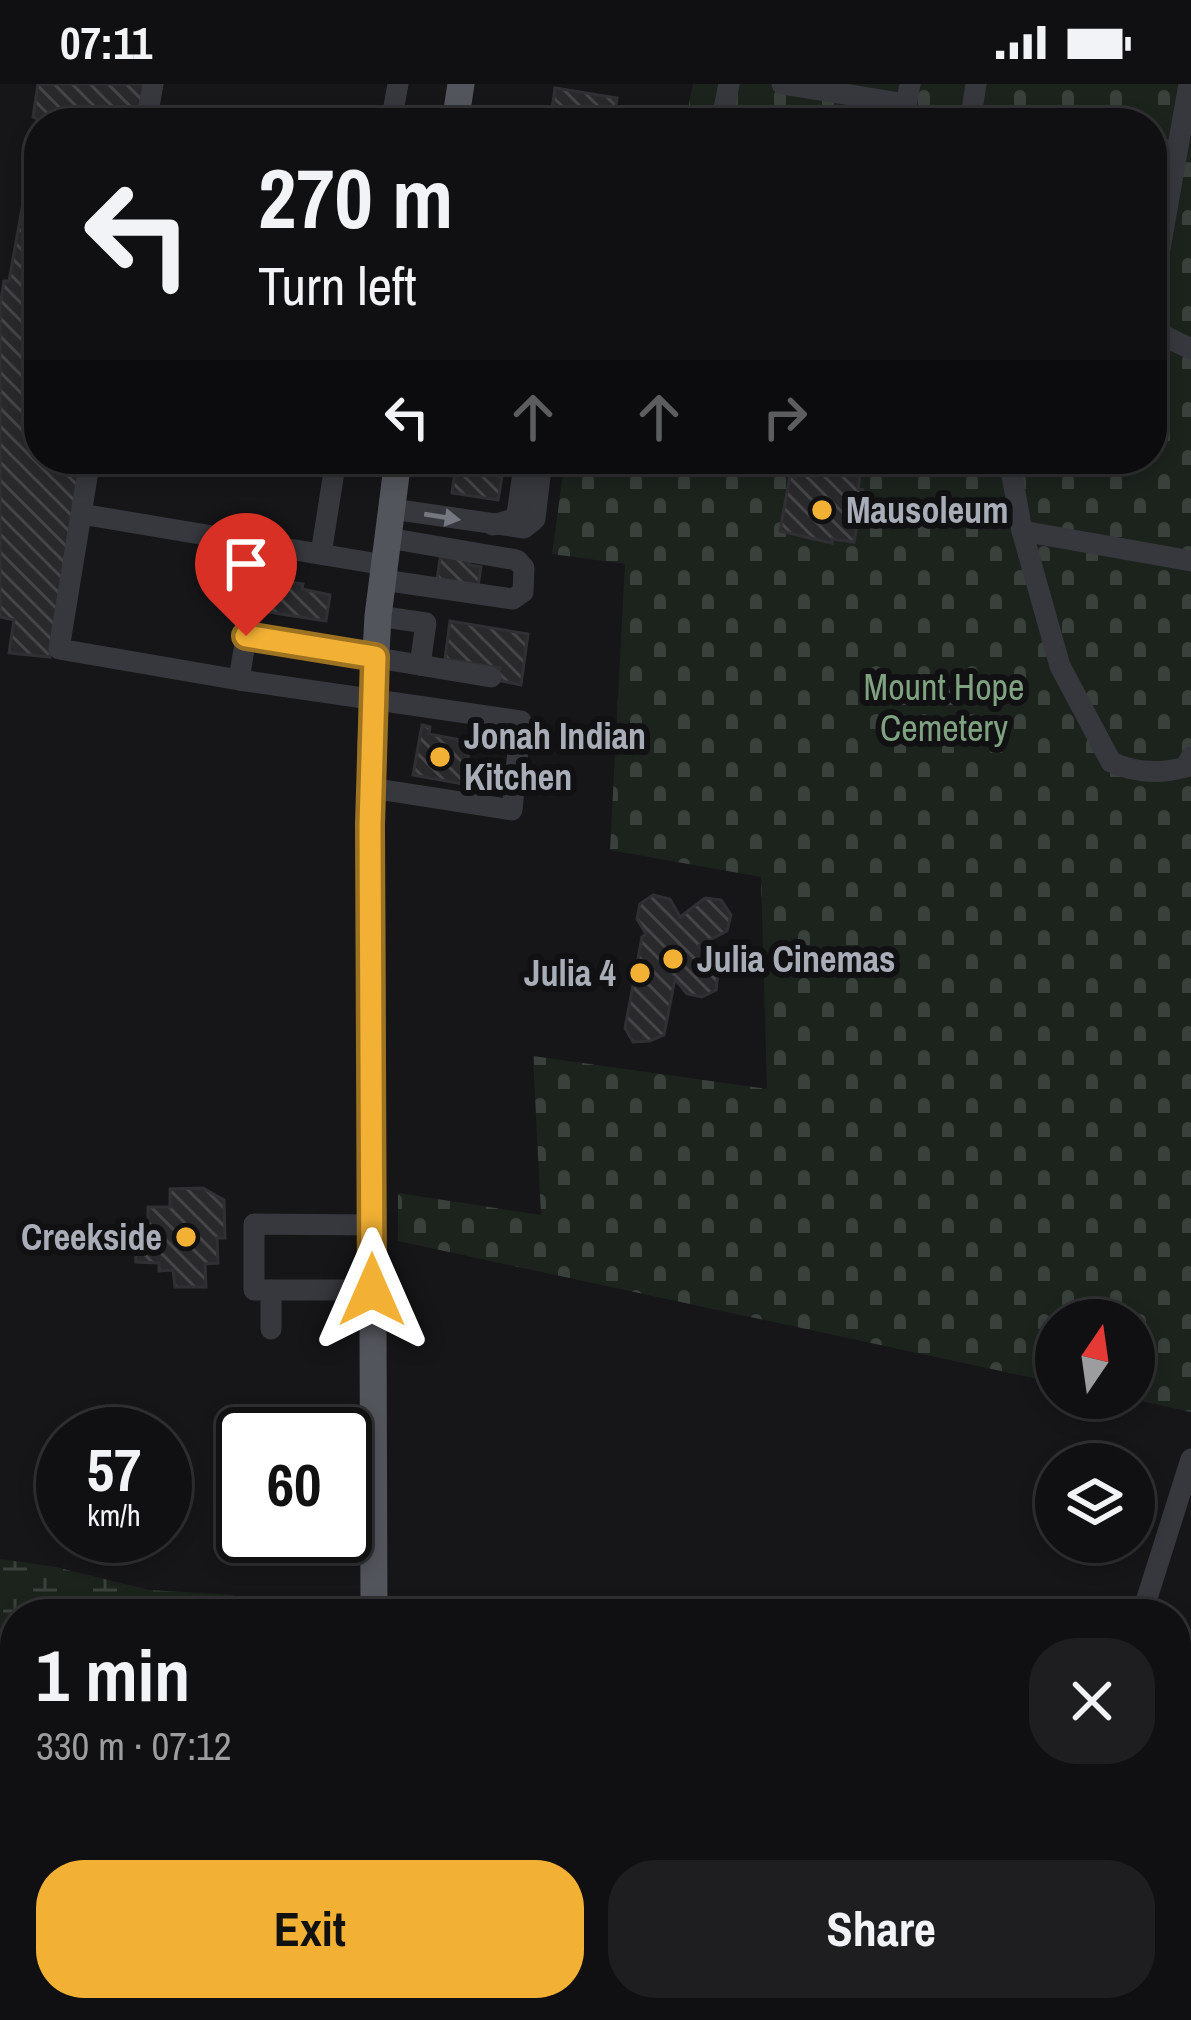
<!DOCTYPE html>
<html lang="en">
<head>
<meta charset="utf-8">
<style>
	body { margin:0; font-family:"Archivo Narrow",sans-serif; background:#1e1e20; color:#f1f3f6; height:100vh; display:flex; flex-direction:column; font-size:45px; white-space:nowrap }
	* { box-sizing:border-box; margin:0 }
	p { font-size:39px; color:#9c9d9f }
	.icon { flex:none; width:66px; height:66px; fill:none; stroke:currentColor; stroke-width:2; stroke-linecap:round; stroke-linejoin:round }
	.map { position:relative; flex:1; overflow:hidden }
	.sheet { position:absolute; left:0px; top:1515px; width:1191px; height:423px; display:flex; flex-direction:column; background:#101012; border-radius:48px 48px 0 0; box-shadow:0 6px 18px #0003,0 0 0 3px #303032 }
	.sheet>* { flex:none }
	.guide { position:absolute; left:24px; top:24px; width:1143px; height:366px; border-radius:48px; box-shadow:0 6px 18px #0003,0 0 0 3px #303032; background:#101012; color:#f1f3f6; overflow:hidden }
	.needle { width:78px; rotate:13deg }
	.buttons { position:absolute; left:1035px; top:1215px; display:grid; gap:24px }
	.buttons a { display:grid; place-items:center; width:120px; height:120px; border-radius:50%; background:#101012; box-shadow:0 6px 18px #0003,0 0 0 3px #303032; font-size:60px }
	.speed { position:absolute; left:36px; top:1323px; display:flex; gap:24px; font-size:60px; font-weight:700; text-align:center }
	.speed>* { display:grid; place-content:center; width:156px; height:156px; border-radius:50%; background:#101012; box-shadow:0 6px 18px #0003,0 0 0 3px #303032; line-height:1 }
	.speed small { font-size:30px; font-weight:400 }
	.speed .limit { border:6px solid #111; border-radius:18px; background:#fff; color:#111 }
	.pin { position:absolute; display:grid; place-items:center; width:102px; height:102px; color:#fff; margin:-123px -51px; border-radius:50% 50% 50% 0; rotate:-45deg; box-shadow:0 0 12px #0007 }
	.pin .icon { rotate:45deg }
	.me { position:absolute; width:132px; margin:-66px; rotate:0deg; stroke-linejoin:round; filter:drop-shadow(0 0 9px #0008) }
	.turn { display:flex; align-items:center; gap:42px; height:252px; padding:0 36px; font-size:54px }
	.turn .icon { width:156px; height:156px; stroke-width:2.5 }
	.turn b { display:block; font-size:84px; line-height:102px }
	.lanes { display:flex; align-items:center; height:114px; padding:0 36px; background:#0003; justify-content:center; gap:60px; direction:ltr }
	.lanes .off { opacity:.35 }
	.round { display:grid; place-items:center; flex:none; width:126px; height:126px; border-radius:48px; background:#1e1e20 }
	.head { display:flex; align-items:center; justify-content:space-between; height:204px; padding:0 36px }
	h1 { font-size:72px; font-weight:700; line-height:90px }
	.action { display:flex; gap:24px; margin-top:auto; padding:24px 36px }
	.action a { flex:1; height:138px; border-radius:48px; background:#f2b134; color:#111; font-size:48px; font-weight:700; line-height:138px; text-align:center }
	.action a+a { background:#1e1e20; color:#f1f3f6 }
	.status { display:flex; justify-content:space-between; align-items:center; height:84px; padding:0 60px; background:#101012; direction:ltr }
	.status svg { height:33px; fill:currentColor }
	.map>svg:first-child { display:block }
	.wetland { fill:url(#wetland-marsh) }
	.cemetery { fill:url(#cemetery-stones) }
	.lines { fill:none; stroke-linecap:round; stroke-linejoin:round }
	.stream { stroke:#2c353c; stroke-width:4.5 }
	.building { fill:url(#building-back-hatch); stroke:#303034; stroke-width:3 }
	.minor { stroke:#37383d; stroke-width:21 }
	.major { stroke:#53555c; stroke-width:27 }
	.rail { stroke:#4a4c52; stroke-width:4.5; stroke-dasharray:15 12; stroke-linecap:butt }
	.oneway { fill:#757881 }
	.route-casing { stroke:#9d7322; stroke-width:30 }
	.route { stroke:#f2b134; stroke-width:21 }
	.poi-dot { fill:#f2b134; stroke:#111113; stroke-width:4.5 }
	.labels { text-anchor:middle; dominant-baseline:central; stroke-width:12; stroke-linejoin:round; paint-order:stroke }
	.poi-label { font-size:36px; font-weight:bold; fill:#a8adb8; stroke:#111113; text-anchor:start }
	.park-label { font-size:36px; fill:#7fa381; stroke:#111113 }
</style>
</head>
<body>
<div class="status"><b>07:11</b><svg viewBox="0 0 49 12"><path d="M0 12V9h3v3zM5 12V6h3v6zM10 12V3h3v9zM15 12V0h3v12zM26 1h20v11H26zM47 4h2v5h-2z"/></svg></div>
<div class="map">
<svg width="1191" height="1936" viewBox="0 0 1191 1936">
	<defs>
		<pattern id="wetland-marsh" width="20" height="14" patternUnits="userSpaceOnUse" patternTransform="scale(3)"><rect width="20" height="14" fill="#1c231d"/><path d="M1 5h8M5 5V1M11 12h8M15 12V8" fill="none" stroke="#3a403c"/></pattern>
		<pattern id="cemetery-stones" width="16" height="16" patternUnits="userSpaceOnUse" patternTransform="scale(3)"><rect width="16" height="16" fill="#1c231d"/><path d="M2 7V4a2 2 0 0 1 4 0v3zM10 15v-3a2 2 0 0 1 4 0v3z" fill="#3a403c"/></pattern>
		<pattern id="building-back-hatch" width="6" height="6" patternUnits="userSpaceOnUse" patternTransform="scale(3)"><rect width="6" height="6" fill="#29292c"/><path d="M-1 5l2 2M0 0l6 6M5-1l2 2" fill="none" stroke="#454548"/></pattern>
	</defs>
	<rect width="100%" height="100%" fill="#161618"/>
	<path class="wetland" d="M0,1475L56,1483L149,1506L233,1511L274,1530H15V1672L0,1674Z"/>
	<path class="cemetery" d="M693,0H1191V1328L1127,1314H1134V1236H1056V1299L398,1157V1109L541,1131L533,972L767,1005L761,793L610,766L625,480L552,470L565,375H1152V39H701L702,28L688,25Z"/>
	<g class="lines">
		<g class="stream">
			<path d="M0,1623H15"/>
			<path d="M1135,1923L1153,1927"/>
			<path d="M1184,1934L1191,1935"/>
		</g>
	</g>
	<g class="building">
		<path d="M38,0H146L139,39H39V375H83L50,573L9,569L14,536L0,533V222L4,197H9L38,35L33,33Z"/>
		<path d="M555,4L617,14L613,39H550Z"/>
		<path d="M799,375L862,377L858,405L863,406L854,458L832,455V459L780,447L790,392L795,393Z"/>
		<path d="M456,379L503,387L498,416L452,409Z"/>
		<path d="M441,469L470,474L469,481L481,483L478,502L437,495Z"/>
		<path d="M283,497L303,500L302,505L330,511L326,537L268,528L273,502L282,504Z"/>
		<path d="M450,537L528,550L521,601L497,596L500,584L445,575Z"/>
		<path d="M422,641L430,643L429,650L471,658L463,700L413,691Z"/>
		<path d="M653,811L670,815L680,833L705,814L721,816L731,831L727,847L698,862L718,889L716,906L702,913L687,910L675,895L664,951L650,957L633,958L625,944L642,853L646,850L637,835L640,820Z"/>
		<path d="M203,1104L224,1116L225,1154H217L218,1179L205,1180L206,1203H175L173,1186L159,1187V1179L136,1178L135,1158H148V1152L144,1151V1146L148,1145V1123H170V1105Z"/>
		<rect x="129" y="1923" width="22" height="13"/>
		<path d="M264,1929V1936H216V1930Z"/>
	</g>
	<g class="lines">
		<g class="minor">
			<path d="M782,0L906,20"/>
			<path d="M146,39L153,0"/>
			<path d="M391,39L398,0"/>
			<path d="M721,39L729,0"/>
			<path d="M903,39L910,0"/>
			<path d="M970,39L976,0"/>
			<path d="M1152,210L1189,0"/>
			<path d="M1152,246L1191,265"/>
			<path d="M90,375L59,565L239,596L521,637L512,726L371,704"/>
			<path d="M1009,375L1022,447L1191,477"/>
			<path d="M392,425L524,444L535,435L542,375"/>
			<path d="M81,430L385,481"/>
			<path d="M493,441L513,435L517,430L523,389L518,380L502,375"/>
			<path d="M1022,447L1060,582L1111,678C1135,689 1161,690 1186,683L1191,673"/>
			<path d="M321,470L336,375"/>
			<path d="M383,496L513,515L523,508L524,484L517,476L388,454"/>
			<path d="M378,532L426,539L420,581"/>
			<path d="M246,552L491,593"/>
			<path d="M239,596L261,460"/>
			<path d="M372,1141L254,1140V1206H372"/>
			<path d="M271,1206V1245"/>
			<path d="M1142,1530L1191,1375"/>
			<path d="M0,1902L2,1936"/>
			<path d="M170,1923V1936"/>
			<path d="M200,1923V1936"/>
			<path d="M280,1923V1936"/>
			<path d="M442,1923L443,1936"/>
			<path d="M328,1925L377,1926"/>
			<path d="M1007,1936L1011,1923"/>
		</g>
		<g class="major">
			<path d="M455,39L461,0"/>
			<path d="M374,1530L371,660L378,532L398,375"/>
			<path d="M377,1923V1936"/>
		</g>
		<g class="rail">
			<path d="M1178,1846L1191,1769"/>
			<path d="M1176,1916L1191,1827"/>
		</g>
	</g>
	<defs><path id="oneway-solid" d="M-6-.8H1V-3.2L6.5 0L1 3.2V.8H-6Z" transform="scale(3)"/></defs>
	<use class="oneway" href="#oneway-solid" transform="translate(442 433) rotate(9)"/>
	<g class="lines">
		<defs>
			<path id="route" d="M246,552L375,573L370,741L372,1206"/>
		</defs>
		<use href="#route" class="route-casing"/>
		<use href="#route" class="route"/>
	</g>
	<g class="poi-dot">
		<circle cx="822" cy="426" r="12"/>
		<circle cx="440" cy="673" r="12"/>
		<circle cx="673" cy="875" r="12"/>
		<circle cx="640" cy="889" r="12"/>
		<circle cx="186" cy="1153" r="12"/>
	</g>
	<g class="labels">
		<g class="poi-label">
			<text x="846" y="426">Mausoleum</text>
			<text x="464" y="652">Jonah Indian<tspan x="464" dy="41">Kitchen</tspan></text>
			<text x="697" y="875">Julia Cinemas</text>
			<text x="616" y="889" text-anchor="end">Julia 4</text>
			<text x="162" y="1153" text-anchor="end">Creekside</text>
		</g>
		<g class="park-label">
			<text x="944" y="603">Mount Hope<tspan x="944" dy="41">Cemetery</tspan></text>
		</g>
	</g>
</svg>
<div class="buttons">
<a><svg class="needle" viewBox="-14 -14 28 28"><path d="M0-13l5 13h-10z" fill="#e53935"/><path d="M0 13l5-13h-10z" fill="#9c9d9f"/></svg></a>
<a><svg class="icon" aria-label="layers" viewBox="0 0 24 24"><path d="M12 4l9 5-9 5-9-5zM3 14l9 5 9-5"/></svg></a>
</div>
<div class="speed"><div>57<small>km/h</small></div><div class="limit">60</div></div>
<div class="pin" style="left:246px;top:552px;background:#d93025"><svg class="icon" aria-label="arrive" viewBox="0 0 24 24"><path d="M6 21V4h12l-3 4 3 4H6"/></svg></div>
<svg class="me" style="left:372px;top:1206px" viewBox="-20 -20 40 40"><path d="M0-17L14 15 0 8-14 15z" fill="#f2b134" stroke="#fff" stroke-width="4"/></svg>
<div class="guide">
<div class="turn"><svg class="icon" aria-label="left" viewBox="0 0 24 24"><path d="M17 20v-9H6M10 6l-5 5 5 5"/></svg><div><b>270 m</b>Turn left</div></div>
<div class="lanes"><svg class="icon" aria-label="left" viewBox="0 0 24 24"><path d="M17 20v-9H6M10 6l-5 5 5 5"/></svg><svg class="icon off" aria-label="ahead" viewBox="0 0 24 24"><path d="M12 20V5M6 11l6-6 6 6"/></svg><svg class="icon off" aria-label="ahead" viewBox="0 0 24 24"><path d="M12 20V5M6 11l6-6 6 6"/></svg><svg class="icon off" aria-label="right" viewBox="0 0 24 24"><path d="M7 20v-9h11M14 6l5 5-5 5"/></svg></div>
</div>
<section class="sheet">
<div class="head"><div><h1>1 min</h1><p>330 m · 07:12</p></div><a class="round"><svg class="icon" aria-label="close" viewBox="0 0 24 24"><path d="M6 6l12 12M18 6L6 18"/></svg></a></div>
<div class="action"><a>Exit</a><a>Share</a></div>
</section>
</div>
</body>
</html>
